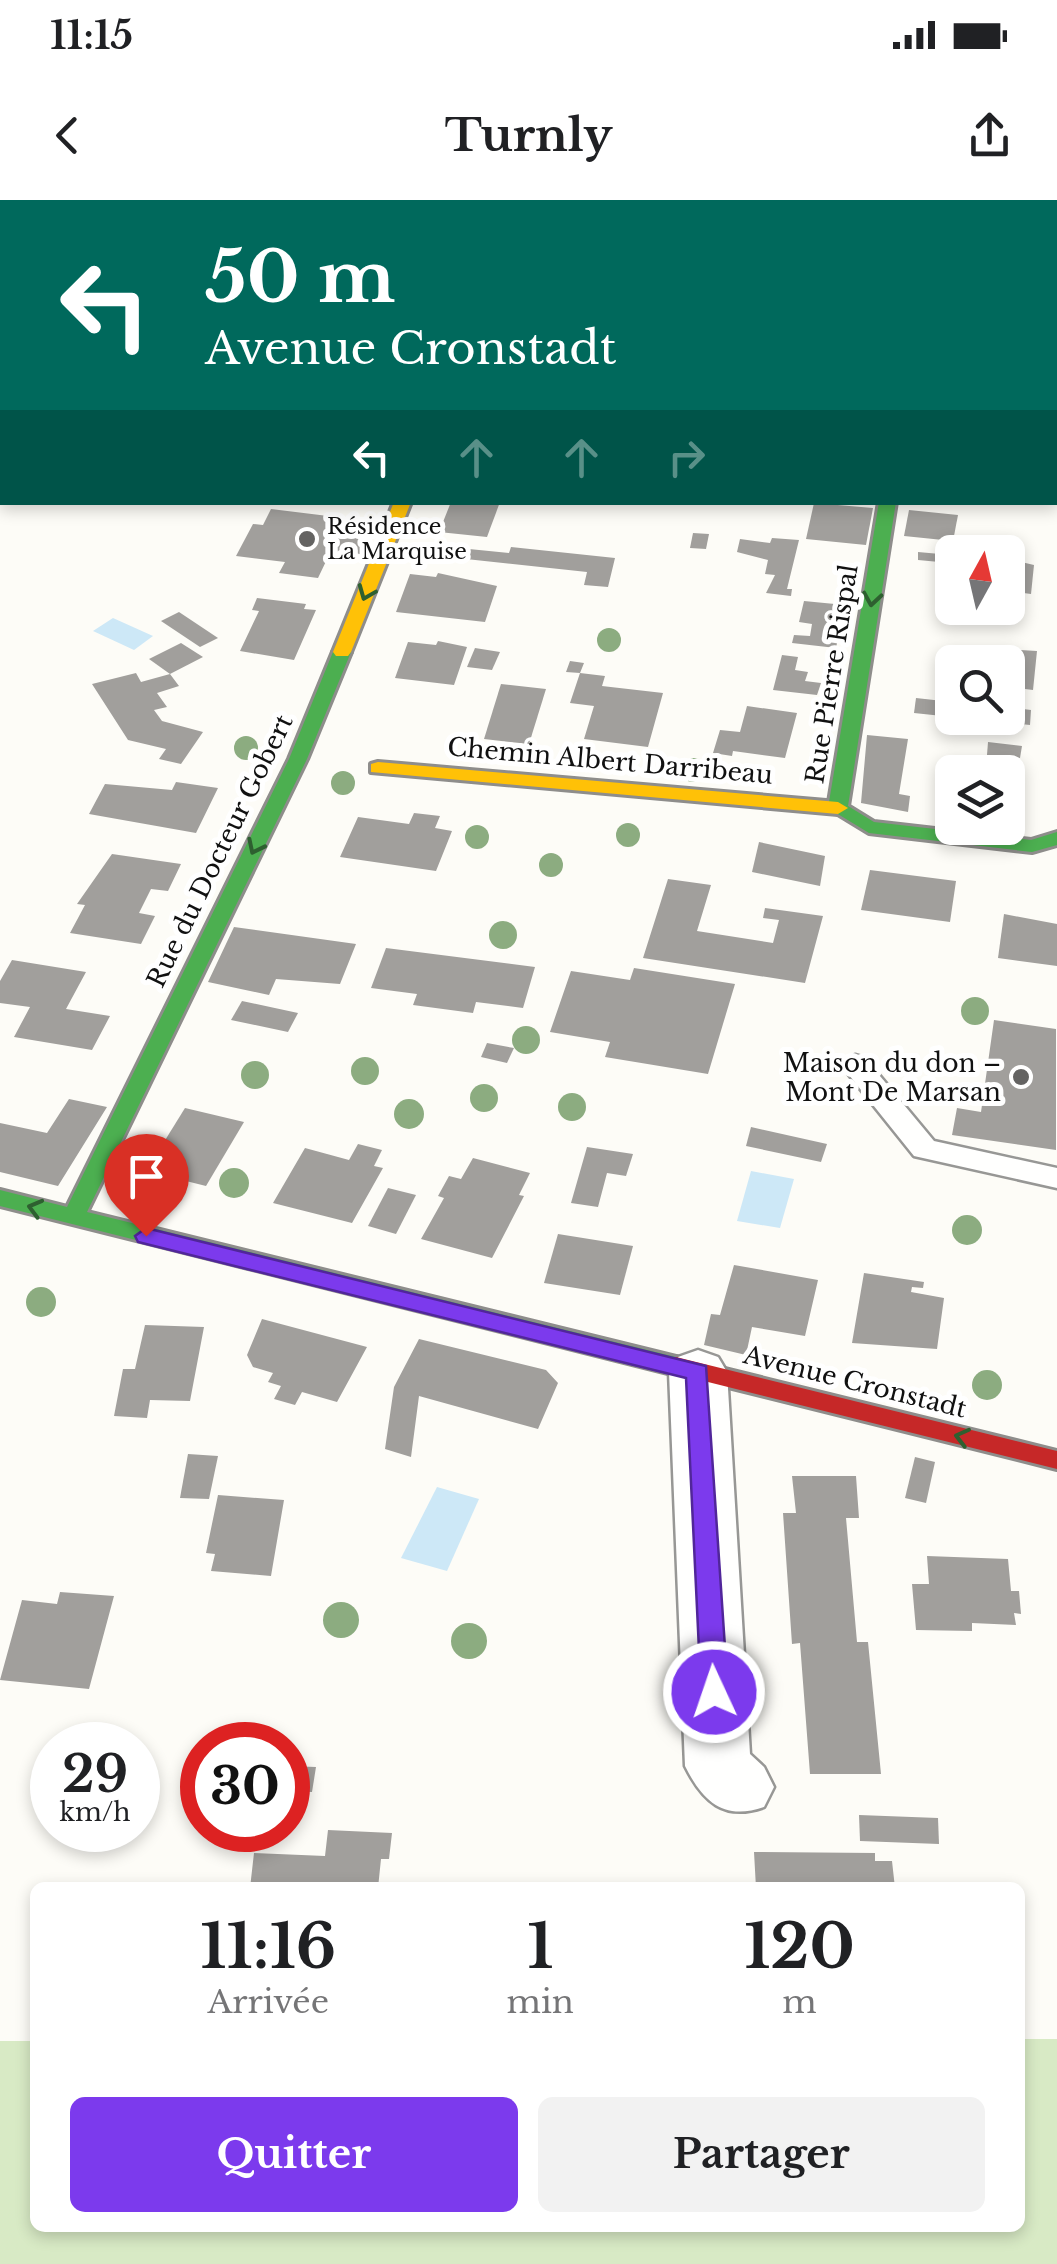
<!DOCTYPE html>
<html lang="fr">
<head>
<meta charset="utf-8">
<style>
	body { margin:0; font-family:"Libre Baskerville",serif; background:#f2f2f2; color:#202124; height:100vh; display:flex; flex-direction:column; font-size:38px; white-space:nowrap }
	* { box-sizing:border-box; margin:0 }
	p { font-size:32px; color:#757577 }
	.icon { flex:none; width:55px; height:55px; fill:none; stroke:currentColor; stroke-width:2; stroke-linecap:round; stroke-linejoin:round }
	.map { position:relative; flex:1; overflow:hidden }
	.side { position:absolute; left:30px; top:1682px; width:995px; height:350px; display:flex; flex-direction:column; background:#fff; border-radius:15px; box-shadow:0 5px 15px #0003 }
	.side>* { flex:none }
	.top-card { position:absolute; left:0px; top:0px; width:1058px; height:305px; box-shadow:0 5px 15px #0003; background:#00695c; color:#fff; overflow:hidden }
	.needle { width:65px; rotate:8deg }
	.buttons { position:absolute; left:935px; top:335px; display:grid; gap:20px }
	.buttons a { display:grid; place-items:center; width:90px; height:90px; border-radius:15px; background:#fff; box-shadow:0 5px 15px #0003; font-size:50px }
	.speed { position:absolute; left:30px; top:1522px; display:flex; gap:20px; font-size:50px; font-weight:700; text-align:center }
	.speed>* { display:grid; place-content:center; width:130px; height:130px; border-radius:50%; background:#fff; box-shadow:0 5px 15px #0003; line-height:1 }
	.speed small { font-size:25px; font-weight:400 }
	.speed .limit { border:15px solid #d22; background:#fff; color:#111 }
	.pin { position:absolute; display:grid; place-items:center; width:85px; height:85px; color:#fff; margin:-102px -42px; border-radius:50% 50% 50% 0; rotate:-45deg; box-shadow:0 0 10px #0007 }
	.pin .icon { rotate:45deg }
	.me { position:absolute; width:110px; margin:-55px; rotate:357deg; stroke-linejoin:round; filter:drop-shadow(0 0 8px #0008) }
	.turn { display:flex; align-items:center; gap:35px; height:210px; padding:0 40px; font-size:45px }
	.turn .icon { width:130px; height:130px; stroke-width:2.5 }
	.turn b { display:block; font-size:70px; line-height:85px }
	.lanes { display:flex; align-items:center; height:95px; padding:0 40px; background:#0003; justify-content:center; gap:50px; direction:ltr }
	.lanes .off { opacity:.35 }
	.eta { display:flex; justify-content:space-evenly; align-items:center; height:170px; text-align:center }
	.eta b { font-size:60px; font-weight:700; line-height:70px }
	.cta { display:flex; gap:20px; margin-top:auto; padding:20px 40px }
	.cta a { flex:1; height:115px; border-radius:15px; background:#7c3aed; color:#fff; font-size:40px; font-weight:700; line-height:115px; text-align:center }
	.cta a+a { background:#f2f2f2; color:#202124 }
	.status { display:flex; justify-content:space-between; align-items:center; height:70px; padding:0 50px; background:#fff; direction:ltr }
	.status svg { height:28px; fill:currentColor }
	header { display:flex; justify-content:space-between; align-items:center; height:130px; padding:0 40px; background:#fff; font-size:45px; font-weight:700 }
	.map>svg:first-child { display:block }
	.forest { fill:#d8eac5 }
	.water { fill:#cde8f7 }
	.building { fill:#a19f9c }
	.lines { fill:none; stroke-linecap:round; stroke-linejoin:round }
	.lane-casing { stroke:#979795; stroke-width:5 }
	.street-casing { stroke:#979795; stroke-width:5 }
	.fast-casing { stroke:#8e8d8b; stroke-width:6 }
	.slow-casing { stroke:#8e8d8b; stroke-width:6 }
	.jam-casing { stroke:#8e8d8b; stroke-width:6 }
	.lane { fill:#fffffe; fill-rule:evenodd }
	.street { fill:#fffffe; fill-rule:evenodd }
	.fast { fill:#4caf50; fill-rule:evenodd }
	.slow { fill:#ffc107; fill-rule:evenodd }
	.jam { fill:#c62828; fill-rule:evenodd }
	.tree { fill:#8cac80 }
	.oneway { stroke:#2e6030 }
	.route { fill:#7c3aed; stroke:#51269a; stroke-width:2.5 }
	.poi-dot { fill:#646362; stroke:#fff; stroke-width:4 }
	.labels { text-anchor:middle; dominant-baseline:central; stroke-width:10; stroke-linejoin:round; paint-order:stroke }
	.far-poi-label { font-size:22px; fill:#111; stroke:#fff; text-anchor:start }
	.street-label { font-size:25px; fill:#111; stroke:#fff }
	.poi-label { font-size:25px; fill:#111; stroke:#fff; text-anchor:end }
</style>
</head>
<body>
<div class="status"><b>11:15</b><svg viewBox="0 0 49 12"><path d="M0 12V9h3v3zM5 12V6h3v6zM10 12V3h3v9zM15 12V0h3v12zM26 1h20v11H26zM47 4h2v5h-2z"/></svg></div>
<header><svg class="icon" aria-label="back" viewBox="0 0 24 24"><path d="M15 5l-7 7 7 7"/></svg>Turnly<svg class="icon" aria-label="share" viewBox="0 0 24 24"><path d="M12 15V3M7 8l5-5 5 5M5 13v7h14v-7"/></svg></header>
<div class="map">
<svg width="1057" height="2064" viewBox="0 0 1057 2064">
	<rect width="100%" height="100%" fill="#fdfcf7"/>
	<path class="forest" d="M1020,1839H1057V2064H0V1841H35V2028H1020Z"/>
	<g class="water">
		<path d="M113,418L153,436L134,450L93,431Z"/>
		<path d="M751,971L794,979L780,1028L737,1021Z"/>
		<path d="M437,1287L479,1299L447,1371L401,1358Z"/>
	</g>
	<g class="building">
		<path d="M451,302H500L487,337L439,332Z"/>
		<path d="M814,303L873,308L866,345L806,339Z"/>
		<path d="M271,309L377,322L360,357L330,353L318,378L279,373L285,362L236,356L253,324L263,325Z"/>
		<path d="M909,310L958,315L953,341L904,336Z"/>
		<path d="M693,333L709,334L706,349L690,348Z"/>
		<path d="M772,338L799,340L787,389H792L791,396L766,393L775,375L765,374L768,360L737,352L740,339L770,343Z"/>
		<path d="M511,347L615,358L608,387L584,385L587,372L466,359L469,349L509,353Z"/>
		<path d="M918,352L951,355L950,363L918,360Z"/>
		<path d="M1008,359L1034,365L1031,394L1008,391Z"/>
		<path d="M438,373L497,386L485,422L396,412L410,374L436,377Z"/>
		<path d="M257,398L306,404L304,409L316,410L294,460L240,451L259,411L252,410Z"/>
		<path d="M804,401L845,405L836,448L792,443L794,435L810,436L812,424L799,422Z"/>
		<path d="M179,412L218,438L200,447L161,421Z"/>
		<path d="M438,441L467,447L454,485L395,478L408,442L436,445Z"/>
		<path d="M181,443L203,457L170,474L149,459Z"/>
		<path d="M949,446L1037,451L1033,490L1025,489L1023,509L1031,510L1030,525L983,520L1008,518V462L947,460Z"/>
		<path d="M475,448L500,452L492,470L467,467Z"/>
		<path d="M782,455L798,457L795,470L808,472L805,481L821,483L817,495L773,490Z"/>
		<path d="M570,461L584,463L580,473L605,476L602,486L663,493L648,547L584,539L594,506L570,503L580,473L566,472Z"/>
		<path d="M136,473L141,482L170,474L179,486L157,493L167,507L154,510L162,521L203,532L181,564L159,559L166,549L128,540L92,484Z"/>
		<path d="M501,484L546,489L529,544L484,539Z"/>
		<path d="M916,498L952,502V517L914,513Z"/>
		<path d="M747,506L797,513L785,558L733,551L732,556L713,553L720,530L740,532Z"/>
		<path d="M867,535L908,539L899,594L910,596L908,612L861,603Z"/>
		<path d="M988,542L1022,546L1020,558L987,555Z"/>
		<path d="M176,582L218,588L196,633L89,614L105,584L172,590Z"/>
		<path d="M414,613L440,616L435,628L452,631L436,671L340,657L358,617L409,624Z"/>
		<path d="M759,642L825,656L820,686L752,672Z"/>
		<path d="M112,654L181,664L168,691L151,689L139,713L155,716L141,744L70,733L85,705L77,704Z"/>
		<path d="M870,670L956,681L950,722L861,710Z"/>
		<path d="M668,679L711,685L697,731L773,743L779,720L763,718L765,708L823,716L805,783L643,758Z"/>
		<path d="M1004,714L1057,724V766L998,758Z"/>
		<path d="M234,727L356,744L340,784L276,779L269,795L208,782Z"/>
		<path d="M386,748L535,767L523,808L476,802L473,813L413,805L417,794L371,788Z"/>
		<path d="M12,760L86,772L66,809L110,816L92,850L14,837L30,807L0,803V781Z"/>
		<path d="M634,768L735,784L708,874L605,857L610,842L550,832L571,771L630,780Z"/>
		<path d="M242,801L298,813L288,832L231,820Z"/>
		<path d="M994,820L1056,829V950L952,935L957,908L981,912Z"/>
		<path d="M487,843L514,848L507,863L481,857Z"/>
		<path d="M69,899L107,907L58,986L0,972V923L47,933Z"/>
		<path d="M185,908L244,922L206,986L146,971Z"/>
		<path d="M751,927L827,944L821,962L746,946Z"/>
		<path d="M358,944L382,950L374,966L383,968L352,1023L273,1003L305,948L349,960Z"/>
		<path d="M587,947L633,954L626,976L607,973L598,1007L571,1003Z"/>
		<path d="M473,958L530,973L519,995L524,996L492,1058L421,1039L444,998L438,996L449,976L461,979Z"/>
		<path d="M388,988L416,995L396,1034L368,1026Z"/>
		<path d="M558,1034L633,1046L620,1095L544,1083Z"/>
		<path d="M734,1065L818,1080L805,1136L752,1127L746,1155L704,1145L711,1114L720,1115Z"/>
		<path d="M864,1073L924,1082L923,1088L912,1087L911,1092L944,1098L937,1149L852,1143Z"/>
		<path d="M262,1119L367,1147L337,1202L302,1192L295,1205L274,1199L281,1186L268,1182L273,1173L253,1167L247,1155Z"/>
		<path d="M145,1125L204,1127L190,1201L150,1200L147,1218L114,1216L123,1169H135Z"/>
		<path d="M419,1139L546,1170L558,1183L538,1229L419,1196L411,1257L385,1249L394,1187Z"/>
		<path d="M188,1254L218,1256L209,1299L180,1298Z"/>
		<path d="M915,1257L935,1262L926,1303L905,1298Z"/>
		<path d="M792,1276H856L859,1318H846L857,1442H868L881,1574H810L800,1443L792,1444L783,1313H796Z"/>
		<path d="M218,1295L284,1300L271,1376L211,1371L215,1354L206,1353Z"/>
		<path d="M927,1356L1008,1359L1011,1391H1019L1021,1414L1014,1413L1016,1425L972,1423V1431L916,1430L912,1384H929Z"/>
		<path d="M60,1392L114,1396L89,1489L0,1480L22,1400L57,1404Z"/>
		<path d="M288,1566L316,1567L312,1592L288,1591Z"/>
		<path d="M859,1615L938,1618L939,1644L860,1641Z"/>
		<path d="M328,1630L392,1633L389,1659H381L378,1688H250L254,1653L325,1656Z"/>
		<path d="M754,1652L875,1653V1661H892L895,1688H756Z"/>
	</g>
	<g class="lines">
		<defs>
			<path id="lane" d="M855,855L865,858L934,941L1057,968V988L914,956L841,865Z"/>
			<g id="street">
				<path d="M747,0H783L784,2H749Z"/>
				<rect x="0" y="161" width="2" height="24"/>
				<rect x="1055" y="276" width="2" height="24"/>
				<path d="M698,1150L718,1157L727,1172L750,1554L764,1567L774,1587L764,1607C724,1621 703,1602 685,1566L669,1172L678,1157Z"/>
			</g>
			<g id="fast">
				<path d="M879,302H896L848,606L874,622L1031,640L1057,632V645L1032,652L869,633L828,608Z"/>
				<path d="M342,447L351,452L307,559L87,1012L676,1157L684,1160L688,1166L684,1172L676,1175L0,1006V990L67,1007L289,559L333,452Z"/>
			</g>
			<g id="slow">
				<path d="M394,302H411L351,452L348,456H336L333,452Z"/>
				<path d="M378,562L838,602L848,608L838,614L371,572V564Z"/>
			</g>
			<path id="jam" d="M676,1157L1057,1251V1269L668,1172L664,1166L668,1160Z"/>
		</defs>
		<use href="#lane" class="lane-casing"/>
		<use href="#street" class="street-casing"/>
		<use href="#fast" class="fast-casing"/>
		<use href="#slow" class="slow-casing"/>
		<use href="#jam" class="jam-casing"/>
		<use href="#lane" class="lane"/>
		<use href="#street" class="street"/>
		<use href="#fast" class="fast"/>
		<use href="#slow" class="slow"/>
		<use href="#jam" class="jam"/>
	</g>
	<g class="tree">
		<circle cx="609" cy="440" r="12"/>
		<circle cx="246" cy="548" r="12"/>
		<circle cx="693" cy="570" r="12"/>
		<circle cx="343" cy="583" r="12"/>
		<circle cx="628" cy="635" r="12"/>
		<circle cx="477" cy="637" r="12"/>
		<circle cx="551" cy="665" r="12"/>
		<circle cx="503" cy="735" r="14"/>
		<circle cx="975" cy="811" r="14"/>
		<circle cx="526" cy="840" r="14"/>
		<circle cx="365" cy="871" r="14"/>
		<circle cx="255" cy="875" r="14"/>
		<circle cx="484" cy="898" r="14"/>
		<circle cx="572" cy="907" r="14"/>
		<circle cx="409" cy="914" r="15"/>
		<circle cx="234" cy="983" r="15"/>
		<circle cx="967" cy="1030" r="15"/>
		<circle cx="41" cy="1102" r="15"/>
		<circle cx="987" cy="1185" r="15"/>
		<circle cx="341" cy="1420" r="18"/>
		<circle cx="469" cy="1441" r="18"/>
	</g>
	<defs><path id="oneway-chevron" d="M-2-3.5L2.5 0L-2 3.5" fill="none" stroke-width="1.6" stroke-linecap="round" stroke-linejoin="round" transform="scale(2.5)"/></defs>
	<g class="oneway">
		<use href="#oneway-chevron" transform="translate(366 393) rotate(112)"/>
		<use href="#oneway-chevron" transform="translate(872 399) rotate(99)"/>
		<use href="#oneway-chevron" transform="translate(255 647) rotate(116)"/>
		<use href="#oneway-chevron" transform="translate(35 1008) rotate(-165)"/>
		<use href="#oneway-chevron" transform="translate(962 1237) rotate(-166)"/>
	</g>
	<path class="route" d="M146,1028L706,1166L728,1492L724,1500L714,1503L701,1492L686,1178L138,1042L135,1036Z"/>
	<g class="poi-dot">
		<circle cx="307" cy="339" r="10"/>
		<circle cx="1021" cy="877" r="10"/>
	</g>
	<g class="labels">
		<g class="far-poi-label">
			<text x="327" y="326">Résidence<tspan x="327" dy="25">La Marquise</tspan></text>
		</g>
		<g class="street-label">
			<text transform="translate(832 474) rotate(-81)">Rue Pierre Rispal</text>
			<text transform="translate(610 561) rotate(5)">Chemin Albert Darribeau</text>
			<text transform="translate(220 651) rotate(-64)">Rue du Docteur Gobert</text>
			<text transform="translate(855 1182) rotate(14)">Avenue Cronstadt</text>
		</g>
		<g class="poi-label">
			<text x="1001" y="863">Maison du don –<tspan x="1001" dy="29">Mont De Marsan</tspan></text>
		</g>
	</g>
</svg>
<div class="buttons">
<a><svg class="needle" viewBox="-14 -14 28 28"><path d="M0-13l5 13h-10z" fill="#e53935"/><path d="M0 13l5-13h-10z" fill="#757577"/></svg></a>
<a><svg class="icon" aria-label="search" viewBox="0 0 24 24"><circle cx="10" cy="10" r="6"/><path d="M15 15l6 6"/></svg></a>
<a><svg class="icon" aria-label="layers" viewBox="0 0 24 24"><path d="M12 4l9 5-9 5-9-5zM3 14l9 5 9-5"/></svg></a>
</div>
<div class="speed"><div>29<small>km/h</small></div><div class="limit">30</div></div>
<div class="pin" style="left:146px;top:1036px;background:#d93025"><svg class="icon" aria-label="arrive" viewBox="0 0 24 24"><path d="M6 21V4h12l-3 4 3 4H6"/></svg></div>
<svg class="me" style="left:714px;top:1492px" viewBox="-20 -20 40 40"><circle r="17" fill="#7c3aed" stroke="#fff" stroke-width="3"/><path d="M0-11L8 9 0 5-8 9z" fill="#fff"/></svg>
<div class="top-card">
<div class="turn"><svg class="icon" aria-label="left" viewBox="0 0 24 24"><path d="M17 20v-9H6M10 6l-5 5 5 5"/></svg><div><b>50 m</b>Avenue Cronstadt</div></div>
<div class="lanes"><svg class="icon" aria-label="left" viewBox="0 0 24 24"><path d="M17 20v-9H6M10 6l-5 5 5 5"/></svg><svg class="icon off" aria-label="ahead" viewBox="0 0 24 24"><path d="M12 20V5M6 11l6-6 6 6"/></svg><svg class="icon off" aria-label="ahead" viewBox="0 0 24 24"><path d="M12 20V5M6 11l6-6 6 6"/></svg><svg class="icon off" aria-label="right" viewBox="0 0 24 24"><path d="M7 20v-9h11M14 6l5 5-5 5"/></svg></div>
</div>
<section class="side">
<div class="eta">
<div><b>11:16</b><p>Arrivée</p></div>
<div><b>1</b><p>min</p></div>
<div><b>120</b><p>m</p></div>
</div>
<div class="cta"><a>Quitter</a><a>Partager</a></div>
</section>
</div>
</body>
</html>
